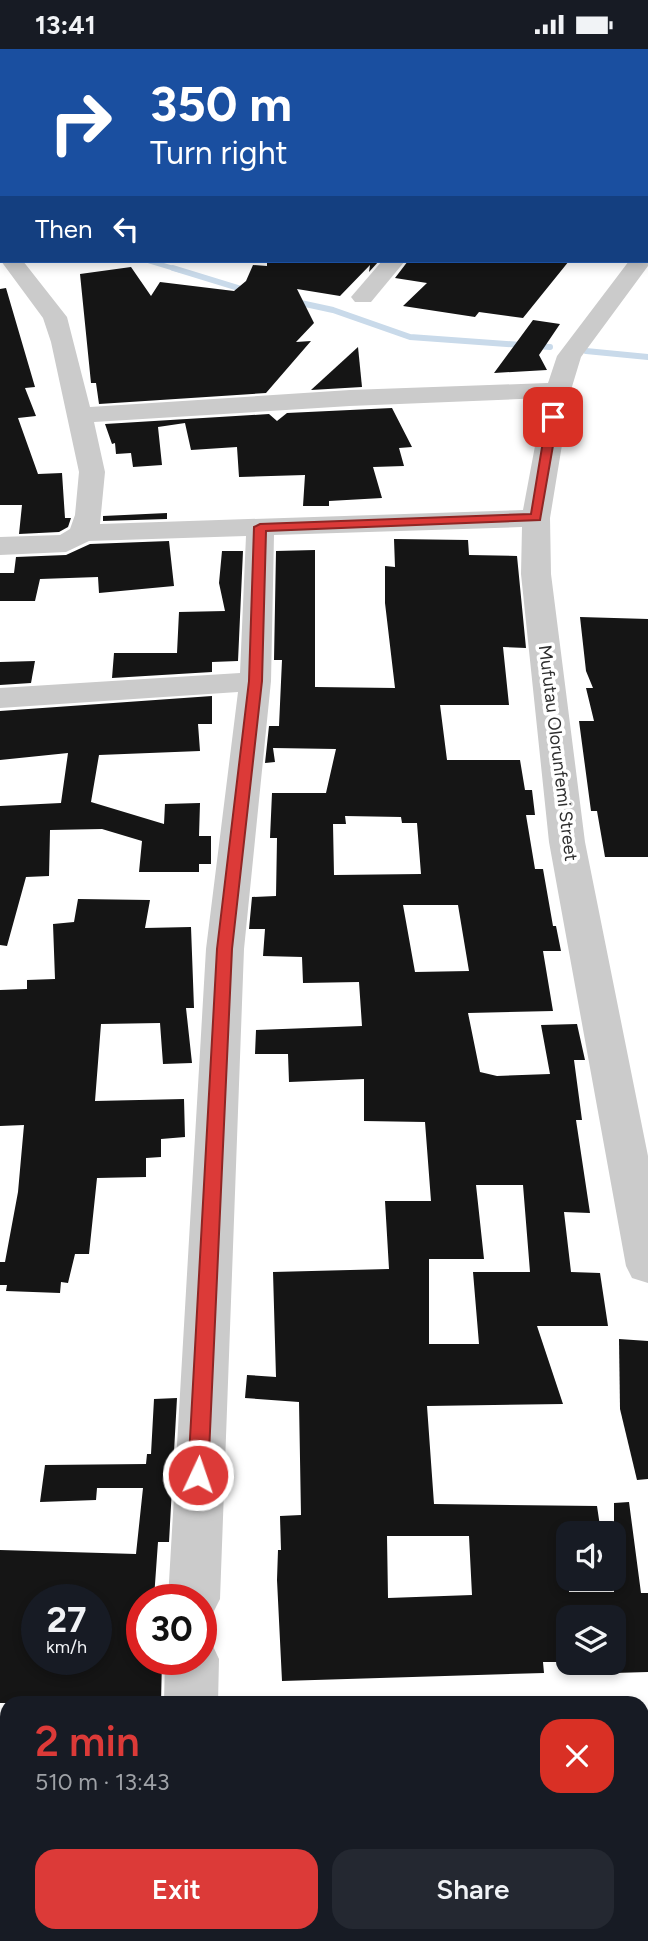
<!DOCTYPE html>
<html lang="en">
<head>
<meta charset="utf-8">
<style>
	body { margin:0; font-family:Figtree,sans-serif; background:#242831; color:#f1f3f6; height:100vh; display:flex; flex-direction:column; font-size:26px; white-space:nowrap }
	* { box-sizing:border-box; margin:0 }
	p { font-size:23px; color:#9ea1a6 }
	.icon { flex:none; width:38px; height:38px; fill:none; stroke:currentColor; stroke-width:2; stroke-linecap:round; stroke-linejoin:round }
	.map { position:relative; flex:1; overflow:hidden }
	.drawer { position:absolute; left:0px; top:1647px; width:649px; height:247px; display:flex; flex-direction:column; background:#171b24; border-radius:21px 21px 0 0; box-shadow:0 4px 10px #0003 }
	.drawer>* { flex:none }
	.hud { position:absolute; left:0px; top:0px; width:649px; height:214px; box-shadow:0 4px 10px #0003; background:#1a4fa0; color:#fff; overflow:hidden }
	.controls { position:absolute; left:556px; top:1472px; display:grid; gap:14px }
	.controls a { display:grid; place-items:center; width:70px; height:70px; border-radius:14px; background:#171b24; box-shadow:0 4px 10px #0003; font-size:35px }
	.speed { position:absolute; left:21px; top:1535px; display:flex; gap:14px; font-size:35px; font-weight:700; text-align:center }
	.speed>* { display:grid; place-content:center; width:91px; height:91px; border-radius:50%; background:#171b24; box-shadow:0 4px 10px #0003; line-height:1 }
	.speed small { font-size:18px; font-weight:400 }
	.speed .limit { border:10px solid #d22; background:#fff; color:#111 }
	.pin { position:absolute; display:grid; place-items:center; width:60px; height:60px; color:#fff; margin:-30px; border-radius:14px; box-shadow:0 4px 10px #0006 }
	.me { position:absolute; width:77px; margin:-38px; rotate:3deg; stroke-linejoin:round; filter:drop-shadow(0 0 5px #0008) }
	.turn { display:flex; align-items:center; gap:24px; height:147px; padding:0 35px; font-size:32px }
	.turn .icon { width:91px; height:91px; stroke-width:2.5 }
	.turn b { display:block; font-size:49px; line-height:60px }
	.then { display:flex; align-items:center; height:66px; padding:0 35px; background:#0003; gap:14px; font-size:26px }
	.round { display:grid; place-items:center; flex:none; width:74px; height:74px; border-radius:21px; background:#242831 }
	.headline { display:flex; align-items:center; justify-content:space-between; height:119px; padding:0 35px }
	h1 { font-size:42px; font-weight:600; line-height:52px; color:#dc3a38 }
	.primary-button { display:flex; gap:14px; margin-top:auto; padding:14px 35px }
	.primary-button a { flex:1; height:80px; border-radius:21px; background:#dc3a38; color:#fff; font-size:28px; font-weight:600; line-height:80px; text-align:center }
	.primary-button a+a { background:#242831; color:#f1f3f6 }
	.status { display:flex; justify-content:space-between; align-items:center; height:49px; padding:0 35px; background:#171b24; direction:ltr }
	.status svg { height:19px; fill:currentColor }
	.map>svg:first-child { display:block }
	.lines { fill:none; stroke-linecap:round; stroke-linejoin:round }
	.stream-far1 { stroke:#c9daea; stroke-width:4.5 }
	.stream { stroke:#c9daea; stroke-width:6 }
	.building { fill:#151515; fill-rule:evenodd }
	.minor { fill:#cbcbcb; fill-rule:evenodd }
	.route { fill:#dc3a38; stroke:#8f2624; stroke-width:2 }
	.labels { text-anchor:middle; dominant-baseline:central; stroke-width:7; stroke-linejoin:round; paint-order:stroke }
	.street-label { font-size:18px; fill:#2e2e2e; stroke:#fff }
</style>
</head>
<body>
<div class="status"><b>13:41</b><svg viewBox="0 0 49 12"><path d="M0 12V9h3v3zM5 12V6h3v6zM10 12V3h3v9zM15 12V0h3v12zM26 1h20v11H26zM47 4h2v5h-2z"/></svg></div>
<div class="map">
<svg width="648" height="1892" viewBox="0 0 648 1892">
	<rect width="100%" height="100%" fill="#fff"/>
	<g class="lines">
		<path class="stream-far1" d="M149,212L179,221"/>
		<g class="stream">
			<path d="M173,219L248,242"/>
			<path d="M296,253L333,261L410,288L550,298"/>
			<path d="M586,302L648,308"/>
		</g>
	</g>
	<g class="building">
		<path d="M267,212H379L369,223L370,216L340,247L297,240L314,274L296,293L311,292L266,344L99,355L96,334H91L80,225L131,218L151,247L160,233L234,242L246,232L253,216L267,217Z"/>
		<path d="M408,212H569L523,269L479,263L475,268L403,257L427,234L395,229Z"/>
		<path d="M6,239L35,338L25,339L36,367L18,369L38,425L62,424L65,469H71L68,478L59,483L19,485L22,456H0V240Z"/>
		<path d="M533,271L560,275L539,306L547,321L494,324Z"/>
		<path d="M358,298L362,338L311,341Z"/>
		<path d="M392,359L412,398L399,399L404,417L373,418L382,449L329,452V457H303L305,426L239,428L237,398L191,401L185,374L158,378L162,416L133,418L131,404L116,405L115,394L112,395L105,375L269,365L277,372L287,364Z"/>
		<path d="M167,464V470L103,472V467Z"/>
		<path d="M394,490L468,491L469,506L517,507L526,599L503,598L509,656H440L447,711H520L525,741H532L535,766H526L535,820H543L553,877H556L561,902H543L553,962L468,964L480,1023L497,1027L550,1025L541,976L577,975L585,1011H574L582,1071H576L590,1164L564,1163L571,1223L600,1224L608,1277H537L563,1355L427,1357L434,1455L597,1457L601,1484H569V1543H614V1454L629,1453L641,1544H648V1623L614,1624V1568H569V1613H543L544,1624L282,1632L277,1531L278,1501H281L280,1467L301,1466L299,1353L245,1349L247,1326L276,1328L273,1223L389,1220L385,1152H431L425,1073L364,1072V1030L289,1033L288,1005H255L256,981L362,977L359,933L303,934L302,908L263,907L265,880H249L252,848L276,847L277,789H270L272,744H326L336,700L273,699L275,713L265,714L269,677H279L282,611H274L276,502L315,501V638L395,639L385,554V517L395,518ZM345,767L401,768L402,774H417L421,825L334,826L333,775H346ZM403,856H458L469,922L415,923ZM476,1136H523L530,1223H473L479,1295H429V1210H484ZM387,1487H469L472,1546L388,1549Z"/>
		<path d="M169,492L174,537L99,544L98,528L40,530L35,552H0V524H14L16,508L66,506L90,495Z"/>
		<path d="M222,502H243L238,612L212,613V623L112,629L114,604H177L179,563L225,562L219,534Z"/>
		<path d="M580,568L648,570V808H605L597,762H591L579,672H594L586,639H593L586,622Z"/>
		<path d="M35,612L31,634L0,636V613Z"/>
		<path d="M212,647V675H198L200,702L99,706L91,753L164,775L165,755L200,754L199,787H211V815H199V823H139L142,792L102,780L50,781L49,827L26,828L7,897L0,896V757L61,754L68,704L0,711V662Z"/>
		<path d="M78,850L150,851L145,879L191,878L194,959H186L192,1014L163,1015L160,974L101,975L95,1052L184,1050L185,1088L161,1090V1108L146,1109V1128L97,1129L89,1205H75L68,1234L61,1233L60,1244L6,1242L7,1236H0V1213H5L18,1143L24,1076L0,1077V941L27,940V931L55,930L53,875L74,873Z"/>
		<path d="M619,1290L648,1292V1430L637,1431L620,1360Z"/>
		<path d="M177,1349L169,1493H158L154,1549H142V1610H162L161,1654H0V1501L136,1505L143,1439H97L96,1451L40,1453L45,1416L146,1415L147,1405H151L154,1350ZM37,1550H96V1610H37Z"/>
	</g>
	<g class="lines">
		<g class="minor">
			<path d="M50,0H79L81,2H51Z"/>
			<path d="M488,0H521L523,2H489Z"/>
			<path d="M565,0H583L563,2Z"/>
			<rect x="0" y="46" width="2" height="12"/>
			<path d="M648,207V217L581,308L571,341L550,469L551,525L585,793L648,1107V1234L632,1229L626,1217L549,793L521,525L522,478L274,486L271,632L244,900L220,1550L212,1566L201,1570V1550H168L206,900L238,643L0,659V639L240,624L246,487L89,492L66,503L0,506V488L60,486L70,480L75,466L79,423L51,293L43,269L1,212H23L67,268L90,358L350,341L548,334L557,307L629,212H648ZM544,349L523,461L100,475L105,423L94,373L350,357Z"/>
			<path d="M382,212H405L371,253H355L351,248Z"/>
			<path d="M201,1589L211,1593L219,1610L218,1654H164L165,1610H201Z"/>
			<rect x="154" y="1886" width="60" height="6"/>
		</g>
	</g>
	<path class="route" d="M553,364L558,368L540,471L266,482L262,632L232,900L208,1426L205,1432L198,1435L191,1432L188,1426L217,900L249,632L254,478L260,475L531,465L547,368Z"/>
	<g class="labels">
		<g class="street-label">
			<text transform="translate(558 704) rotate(83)">Mufutau Olorunfemi Street</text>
		</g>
	</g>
</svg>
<div class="controls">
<a><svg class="icon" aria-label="sound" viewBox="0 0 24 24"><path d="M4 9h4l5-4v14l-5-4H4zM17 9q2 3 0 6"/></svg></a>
<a><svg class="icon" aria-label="layers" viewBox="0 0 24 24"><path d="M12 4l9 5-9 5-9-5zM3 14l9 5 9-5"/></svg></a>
</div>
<div class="speed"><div>27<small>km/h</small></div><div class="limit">30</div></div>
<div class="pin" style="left:553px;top:368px;background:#d93025"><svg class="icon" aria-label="arrive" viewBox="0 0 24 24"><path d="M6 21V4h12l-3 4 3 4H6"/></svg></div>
<svg class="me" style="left:198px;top:1426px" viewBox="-20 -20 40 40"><circle r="17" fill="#dc3a38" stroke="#fff" stroke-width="3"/><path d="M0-11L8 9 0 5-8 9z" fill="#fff"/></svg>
<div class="hud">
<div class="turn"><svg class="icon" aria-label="right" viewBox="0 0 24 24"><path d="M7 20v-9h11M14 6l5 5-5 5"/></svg><div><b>350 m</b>Turn right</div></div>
<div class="then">Then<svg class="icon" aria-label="left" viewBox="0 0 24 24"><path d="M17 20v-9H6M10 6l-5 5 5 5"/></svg></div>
</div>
<section class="drawer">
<div class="headline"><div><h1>2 min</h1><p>510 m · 13:43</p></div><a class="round" style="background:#d93025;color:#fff"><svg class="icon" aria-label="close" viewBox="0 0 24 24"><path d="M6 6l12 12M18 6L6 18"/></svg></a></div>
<div class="primary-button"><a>Exit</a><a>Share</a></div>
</section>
</div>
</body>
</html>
